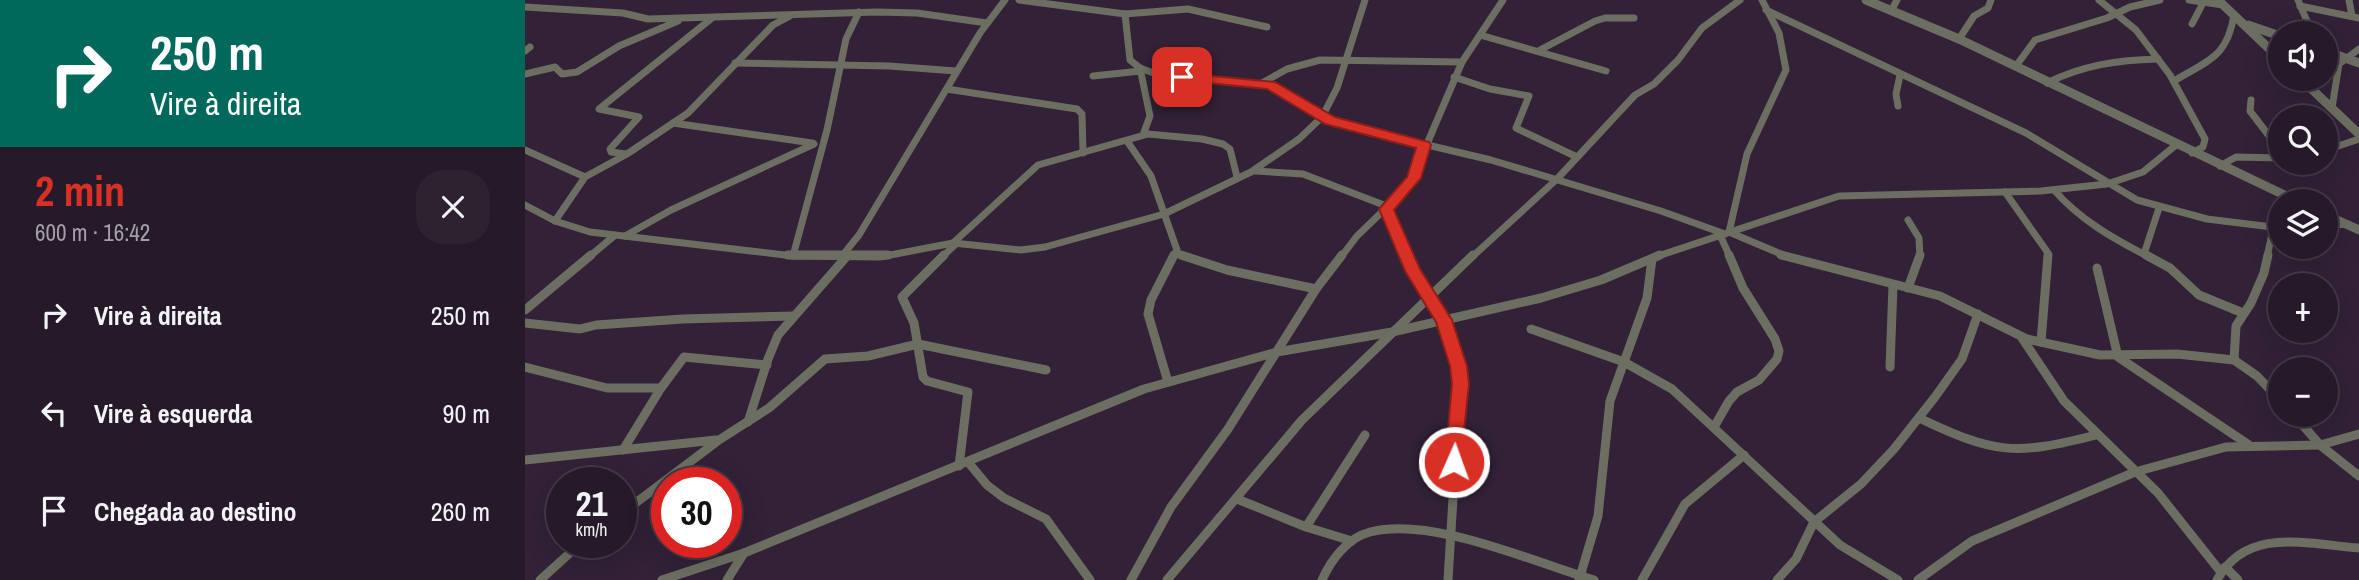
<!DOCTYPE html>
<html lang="pt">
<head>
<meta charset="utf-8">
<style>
	body { margin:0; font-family:"Archivo Narrow",sans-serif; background:#2e2231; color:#f1f3f6; height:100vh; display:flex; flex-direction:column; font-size:26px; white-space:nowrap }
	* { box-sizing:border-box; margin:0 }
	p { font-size:23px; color:#a4a0a8 }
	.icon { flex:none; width:38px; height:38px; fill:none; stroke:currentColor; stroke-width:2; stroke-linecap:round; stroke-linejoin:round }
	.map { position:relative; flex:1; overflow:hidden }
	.sheet { display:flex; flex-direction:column; background:#261929; width:525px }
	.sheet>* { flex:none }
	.guide { background:#00695c; color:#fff; overflow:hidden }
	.buttons { position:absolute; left:1743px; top:21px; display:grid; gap:14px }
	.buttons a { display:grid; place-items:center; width:70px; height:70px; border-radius:50%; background:#261929; box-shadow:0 7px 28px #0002,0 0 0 2px #423846; font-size:35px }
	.speed { position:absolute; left:21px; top:467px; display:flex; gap:14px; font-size:35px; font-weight:700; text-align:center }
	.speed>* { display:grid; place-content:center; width:91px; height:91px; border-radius:50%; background:#261929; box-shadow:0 7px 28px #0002,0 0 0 2px #423846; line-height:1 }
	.speed small { font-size:18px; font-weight:400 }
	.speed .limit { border:10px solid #d22; background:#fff; color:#111 }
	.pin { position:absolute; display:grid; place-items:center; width:60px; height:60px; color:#fff; margin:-30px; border-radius:14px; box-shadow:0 4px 10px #0006 }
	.me { position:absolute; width:77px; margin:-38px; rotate:2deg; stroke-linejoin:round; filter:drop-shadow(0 0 5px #0008) }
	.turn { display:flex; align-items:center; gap:24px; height:147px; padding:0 35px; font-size:32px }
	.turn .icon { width:91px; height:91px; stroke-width:2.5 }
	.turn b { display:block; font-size:49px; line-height:60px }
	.round { display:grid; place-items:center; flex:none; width:74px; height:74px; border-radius:28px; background:#2e2231 }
	.overview { display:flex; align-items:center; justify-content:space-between; height:119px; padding:0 35px }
	h1 { font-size:42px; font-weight:700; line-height:52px; color:#d93025 }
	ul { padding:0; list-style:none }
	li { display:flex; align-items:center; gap:21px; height:98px; padding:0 35px }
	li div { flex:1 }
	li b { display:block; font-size:26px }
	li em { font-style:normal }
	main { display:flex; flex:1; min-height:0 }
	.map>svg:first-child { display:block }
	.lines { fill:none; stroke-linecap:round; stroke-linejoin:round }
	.minor-far1 { stroke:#6b6e61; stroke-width:7 }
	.minor { stroke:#6b6e61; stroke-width:9 }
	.tertiary { stroke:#6b6e61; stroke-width:9 }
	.route { fill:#d93025; stroke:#8d1f18; stroke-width:2 }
</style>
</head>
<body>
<main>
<section class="sheet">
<div class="guide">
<div class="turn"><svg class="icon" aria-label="right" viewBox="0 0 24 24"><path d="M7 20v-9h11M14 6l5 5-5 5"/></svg><div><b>250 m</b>Vire à direita</div></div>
</div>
<div class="overview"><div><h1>2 min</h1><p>600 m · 16:42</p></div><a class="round"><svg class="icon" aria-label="close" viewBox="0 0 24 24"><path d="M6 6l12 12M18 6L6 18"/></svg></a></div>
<ul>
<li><svg class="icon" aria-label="right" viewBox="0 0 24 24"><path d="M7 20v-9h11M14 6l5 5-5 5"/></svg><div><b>Vire à direita</b></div><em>250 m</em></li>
<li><svg class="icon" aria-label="left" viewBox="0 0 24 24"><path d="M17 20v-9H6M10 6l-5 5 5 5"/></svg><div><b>Vire à esquerda</b></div><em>90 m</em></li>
<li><svg class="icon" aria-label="arrive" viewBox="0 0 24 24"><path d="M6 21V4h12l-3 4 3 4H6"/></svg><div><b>Chegada ao destino</b></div><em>260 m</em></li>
</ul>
</section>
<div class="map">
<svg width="1834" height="580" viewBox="0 0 1834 580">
	<rect width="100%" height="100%" fill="#322137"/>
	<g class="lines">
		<g class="minor-far1">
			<path d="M494,0L600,14L663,9L742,27"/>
			<path d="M1237,0L1254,33L1261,70L1222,154L1204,232L1263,257"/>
			<path d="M1574,0L1611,30L1645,75L1680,139L1678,147L1667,153"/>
			<path d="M1664,0L1698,5"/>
			<path d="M1773,0L1787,33"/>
			<path d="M1824,0L1827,16"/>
			<path d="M1775,6L1834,18"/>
			<path d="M0,7L98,13L123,19L352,12L392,13L462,23"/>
			<path d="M1241,10L1501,133L1612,200L1682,219L1755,228"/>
			<path d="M1366,11L1372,0"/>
			<path d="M600,14L605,60L615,68L634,75L745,85L797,117L822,126L966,160L1136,211L1200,234"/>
			<path d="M1667,24L1678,3"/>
			<path d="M955,35L1081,71"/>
			<path d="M1434,39L1449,16L1463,8L1466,0"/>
			<path d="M1015,50L1070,21L1080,18H1109"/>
			<path d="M0,51L5,47"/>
			<path d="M210,63L364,66L431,71"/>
			<path d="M1491,66L1510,40L1582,18L1605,7L1635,0"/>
			<path d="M615,68L625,116L618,135"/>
			<path d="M0,74L30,67L37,74L52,72L94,46L153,21"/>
			<path d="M568,76L616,71"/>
			<path d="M929,77L965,89L1004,96L991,128L1052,157"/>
			<path d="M1649,81C1683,60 1702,58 1709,15"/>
			<path d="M737,83L762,69L795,60L937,62"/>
			<path d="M1522,83C1558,65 1593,60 1633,59"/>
			<path d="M422,89L552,109L557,114L558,153"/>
			<path d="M1726,100L1725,111L1755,150"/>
			<path d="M1373,106L1371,94L1375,75"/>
			<path d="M1807,108L1814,64L1834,49"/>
			<path d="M148,123L287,143"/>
			<path d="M602,141L626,176L652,250L648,257"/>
			<path d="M0,150L60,177L30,221"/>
			<path d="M1801,150L1834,139"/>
			<path d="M101,154L86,152L85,149L114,117L74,109L187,18"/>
			<path d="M1695,166L1711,157L1755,158"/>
			<path d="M730,171L778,174L864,207"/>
			<path d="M60,177L102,154L163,113L248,25L265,16"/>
			<path d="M1529,190C1555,220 1589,239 1624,257"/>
			<path d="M1480,192L1523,253V257"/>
			<path d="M0,205L30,221L65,232L268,256L355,257L428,243L496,250L520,247L639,214L726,172L774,139L797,117L812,88L840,0"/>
			<path d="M862,209L882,257"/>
			<path d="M1383,220L1394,238L1395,257"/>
			<path d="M1801,226L1821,224"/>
			<path d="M1195,235L1205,257"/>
			<path d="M100,236L146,210L289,144"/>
			<path d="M428,243L513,165L623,134L677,139L698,144L705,149L712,177"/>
			<path d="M652,254L662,257"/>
			<path d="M1619,254L1634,208"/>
			<path d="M268,256L302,130L321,39L334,12"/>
			<path d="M317,256L334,235L455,33L480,0"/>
			<path d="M64,257L89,236"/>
			<path d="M417,257L432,243"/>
			<path d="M816,257L832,236L884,186L937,62L978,0"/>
			<path d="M947,257L1032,179L1110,95L1129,84L1153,60L1177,28L1215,0"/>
			<path d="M1130,257L1314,196L1516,191L1582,184L1618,172L1651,145"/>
			<path d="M1742,257L1748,229"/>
		</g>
		<g class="minor">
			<path d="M263,255H363"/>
			<path d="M419,255L377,297L389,323L398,377L402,381L443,392L434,466"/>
			<path d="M656,255L702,270L791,289"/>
			<path d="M881,255C891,278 907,297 918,319C928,338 933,363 935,384L923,580"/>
			<path d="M1256,255L1415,296L1502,339L1575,355L1652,354L1709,360L1732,376L1755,400"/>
			<path d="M1621,255L1645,268L1674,295L1718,313"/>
			<path d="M1572,268L1593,357L1724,445"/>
			<path d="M1383,288L1395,255"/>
			<path d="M0,310L66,255"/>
			<path d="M0,323L55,329L71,325L158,319L269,316"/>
			<path d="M1006,329L1099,362L1147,389L1315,545L1373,580"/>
			<path d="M1497,338L1539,401L1633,493L1695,571"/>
			<path d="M1516,342L1523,255"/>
			<path d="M1709,360L1711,326L1726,303L1739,273L1743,255"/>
			<path d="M0,367L82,388H136"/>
			<path d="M1365,367L1368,285"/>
			<path d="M643,382L623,314L626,300L649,255"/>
			<path d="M1769,415L1795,445L1834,476"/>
			<path d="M1394,418C1470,454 1489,456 1571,435"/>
			<path d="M223,422L243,359L253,335L322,256"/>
			<path d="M1189,427L1204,401L1212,392L1234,380L1252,359L1254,351L1250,339L1218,288L1204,255"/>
			<path d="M98,450L136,388L159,357L242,365"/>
			<path d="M0,460L191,440"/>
			<path d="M443,462L462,485L479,498L521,519L565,580"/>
			<path d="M712,499L781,527L827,541"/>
			<path d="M96,514L194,440L244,408L300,359L343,356L393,344L521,370"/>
			<path d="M781,527L840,435"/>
			<path d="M1700,567L1713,580"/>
			<path d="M15,580L57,542"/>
			<path d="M137,580L219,553L619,389L752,352L867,332L1016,298L1076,280L1135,255"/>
			<path d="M202,580L219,553"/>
			<path d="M606,580L646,507L703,429L791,289L817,255"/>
			<path d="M642,580L777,420L948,255"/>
			<path d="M797,580C806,560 822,538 845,532C907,516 1008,562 1069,580"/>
			<path d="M1054,580L1073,516L1085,401L1122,298L1127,259"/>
			<path d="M1117,580L1160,504L1219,455"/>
			<path d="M1252,580L1271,559L1289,522L1336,484L1369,449L1410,397L1437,359L1453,314"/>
			<path d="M1393,580L1447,541L1610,472L1701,447L1795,445L1834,434"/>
			<path d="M1692,580C1722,526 1782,544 1834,548"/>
		</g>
		<g class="tertiary">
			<path d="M1341,0L1434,39L1772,201"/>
			<path d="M1693,0L1755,59"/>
			<path d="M1723,25L1755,36"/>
			<path d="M1801,51L1834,63"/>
			<path d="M1776,79L1834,134"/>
			<path d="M1801,215L1834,230"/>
		</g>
	</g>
	<path class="route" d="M657,73L750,82L810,117L904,142L906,145L896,178L869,210L895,269L927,320L942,366L944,384L935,468L929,470L922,468L920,462L927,384L925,366L911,322L880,271L854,209L882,177L891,148L800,124L742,89L653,80V74Z"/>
</svg>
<div class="buttons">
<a><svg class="icon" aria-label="sound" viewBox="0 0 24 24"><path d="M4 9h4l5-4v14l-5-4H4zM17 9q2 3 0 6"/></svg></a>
<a><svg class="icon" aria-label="search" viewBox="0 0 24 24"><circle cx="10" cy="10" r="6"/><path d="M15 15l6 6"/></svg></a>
<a><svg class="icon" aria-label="layers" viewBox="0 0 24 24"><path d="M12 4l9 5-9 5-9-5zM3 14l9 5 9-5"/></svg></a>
<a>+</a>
<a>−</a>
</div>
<div class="speed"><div>21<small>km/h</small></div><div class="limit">30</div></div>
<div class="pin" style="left:657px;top:77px;background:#d93025"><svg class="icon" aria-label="arrive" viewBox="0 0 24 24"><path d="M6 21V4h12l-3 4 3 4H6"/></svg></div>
<svg class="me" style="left:929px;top:462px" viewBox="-20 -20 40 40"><circle r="17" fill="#d93025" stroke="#fff" stroke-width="3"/><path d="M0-11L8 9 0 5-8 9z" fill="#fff"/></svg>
</div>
</main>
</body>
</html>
